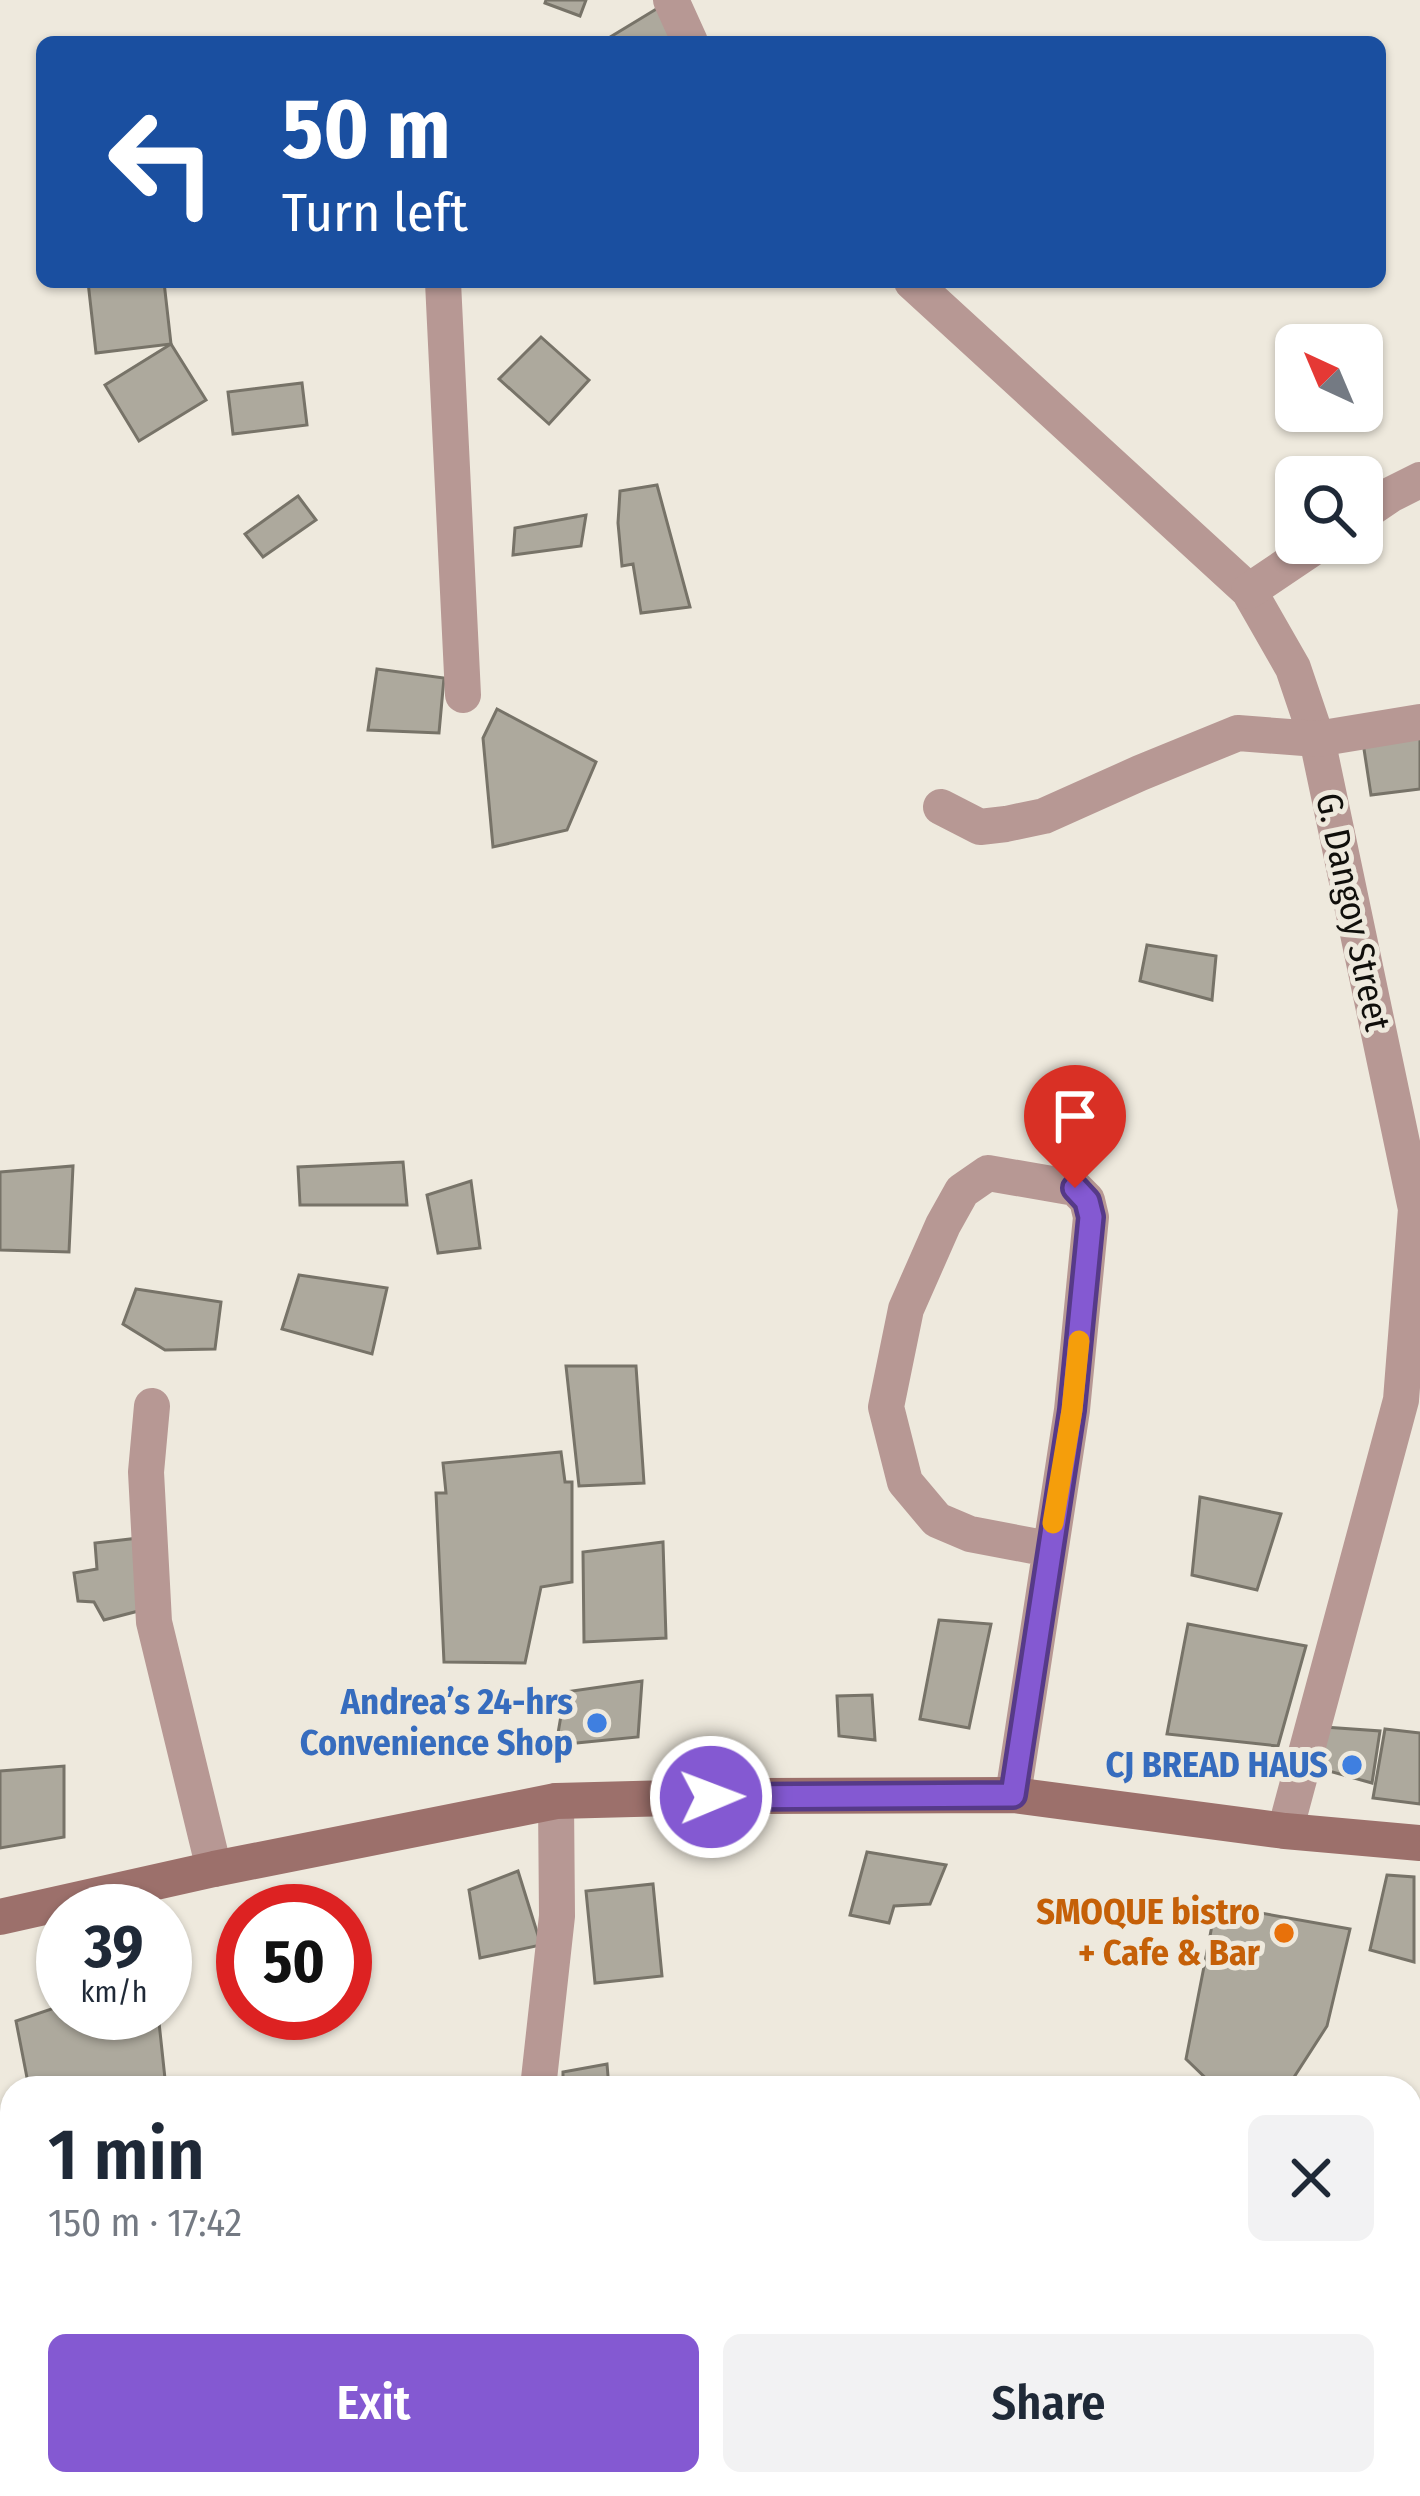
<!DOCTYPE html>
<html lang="en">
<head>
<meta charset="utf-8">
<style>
	body { margin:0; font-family:"Fira Sans Condensed",sans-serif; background:#f2f2f3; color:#1f2937; height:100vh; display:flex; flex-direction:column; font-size:45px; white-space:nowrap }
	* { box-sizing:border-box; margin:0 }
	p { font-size:39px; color:#747a83 }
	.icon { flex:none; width:66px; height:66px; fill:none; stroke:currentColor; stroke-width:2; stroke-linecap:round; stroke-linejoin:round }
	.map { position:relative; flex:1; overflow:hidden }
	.side { position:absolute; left:0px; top:2076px; width:1422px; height:420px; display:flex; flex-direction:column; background:#fff; border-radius:36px 36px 0 0; box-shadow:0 3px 9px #0004 }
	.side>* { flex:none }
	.banner { position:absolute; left:36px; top:36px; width:1350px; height:252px; border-radius:18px; box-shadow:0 3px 9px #0004; background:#1a4fa0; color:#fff; overflow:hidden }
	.needle { width:78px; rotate:316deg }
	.tools { position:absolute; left:1275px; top:324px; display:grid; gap:24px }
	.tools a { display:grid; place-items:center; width:108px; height:108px; border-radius:18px; background:#fff; box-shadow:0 3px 9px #0004; font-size:60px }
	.speed { position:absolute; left:36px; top:1884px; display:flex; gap:24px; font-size:60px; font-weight:700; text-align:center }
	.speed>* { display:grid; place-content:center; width:156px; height:156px; border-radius:50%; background:#fff; box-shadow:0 3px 9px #0004; line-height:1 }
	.speed small { font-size:30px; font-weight:400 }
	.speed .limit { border:18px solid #d22; background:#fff; color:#111 }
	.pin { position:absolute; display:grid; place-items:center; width:102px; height:102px; color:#fff; margin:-123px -51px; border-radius:50% 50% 50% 0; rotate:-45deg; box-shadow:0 0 12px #0007 }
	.pin .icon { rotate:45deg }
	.me { position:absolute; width:132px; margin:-66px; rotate:89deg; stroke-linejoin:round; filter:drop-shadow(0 0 9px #0008) }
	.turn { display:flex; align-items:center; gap:42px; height:252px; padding:0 48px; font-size:54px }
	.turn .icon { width:156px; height:156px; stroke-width:2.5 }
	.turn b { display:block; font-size:84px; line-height:102px }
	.round { display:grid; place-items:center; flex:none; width:126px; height:126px; border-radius:18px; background:#f2f2f3 }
	.summary { display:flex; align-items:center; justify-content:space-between; height:204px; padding:0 48px }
	h1 { font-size:72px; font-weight:600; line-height:90px }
	.action { display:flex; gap:24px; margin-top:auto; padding:24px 48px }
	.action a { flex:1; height:138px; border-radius:18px; background:#8459d2; color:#fff; font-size:48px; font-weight:600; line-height:138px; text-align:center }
	.action a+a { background:#f2f2f3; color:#1f2937 }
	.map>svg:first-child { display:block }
	.building { fill:#ada99d; stroke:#777368; stroke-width:3 }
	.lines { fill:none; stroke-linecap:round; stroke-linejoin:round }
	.minor { stroke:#b79894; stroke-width:36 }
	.secondary { stroke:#9c706b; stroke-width:36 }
	.route-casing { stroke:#563a88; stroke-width:30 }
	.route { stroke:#8459d2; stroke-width:21 }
	.slow { stroke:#f59e0b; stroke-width:21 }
	.shop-dot { fill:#3f7fe0; stroke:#eee9dd; stroke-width:4.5 }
	.food-dot { fill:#e8710a; stroke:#eee9dd; stroke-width:4.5 }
	.labels { text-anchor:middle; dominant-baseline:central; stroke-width:10; stroke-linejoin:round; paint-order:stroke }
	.street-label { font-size:36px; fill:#100f0b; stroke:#eee9dd }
	.shop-label { font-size:36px; font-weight:bold; fill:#366cbe; stroke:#eee9dd; text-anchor:end }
	.food-label { font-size:36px; font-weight:bold; fill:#c56008; stroke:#eee9dd; text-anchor:end }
</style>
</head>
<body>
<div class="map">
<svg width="1420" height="2496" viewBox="0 0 1420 2496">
	<rect width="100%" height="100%" fill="#eee9dd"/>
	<g class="building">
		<path d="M546,0H586L580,16L545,3Z"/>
		<path d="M658,8L679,42H602Z"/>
		<path d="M88,282H164L171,344L96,353Z"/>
		<path d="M541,337L589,380L549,424L499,379Z"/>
		<path d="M171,344L206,400L139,441L105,385Z"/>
		<path d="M302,383L307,425L233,434L228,392Z"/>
		<path d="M657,485L690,607L641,613L633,564L622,566L618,523L620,491Z"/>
		<path d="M298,496L316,520L263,557L245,534Z"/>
		<path d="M586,515L581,546L513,555L515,528Z"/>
		<path d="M377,669L444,678L439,733L368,730Z"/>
		<path d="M497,709L596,762L567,830L493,847L483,738Z"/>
		<path d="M1420,731V789L1371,795L1362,736Z"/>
		<path d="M1147,945L1216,956L1212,1000L1140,981Z"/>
		<path d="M403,1162L407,1205H300L298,1167Z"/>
		<path d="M73,1166L69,1252L0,1250V1172Z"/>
		<path d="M471,1181L480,1248L438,1253L427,1195Z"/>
		<path d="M299,1275L387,1288L372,1354L282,1329Z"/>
		<path d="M136,1289L221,1302L215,1349L165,1350L123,1324Z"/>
		<path d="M566,1366H636L644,1483L579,1486Z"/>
		<path d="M561,1452L565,1482H572V1582L541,1587L525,1663L444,1662L436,1493H446L443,1463Z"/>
		<path d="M1200,1497L1281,1514L1257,1590L1192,1575Z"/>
		<path d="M139,1538L146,1609L104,1620L94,1602L78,1601L74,1573L97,1569L95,1543Z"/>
		<path d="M663,1542L666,1638L584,1642L583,1552Z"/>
		<path d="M939,1620L991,1624L969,1728L920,1719Z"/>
		<path d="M1188,1624L1306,1646L1278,1746L1167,1734Z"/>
		<path d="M642,1681L638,1737L556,1745L565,1692Z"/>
		<path d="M872,1695L875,1740L839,1736L837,1696Z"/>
		<path d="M1324,1727L1380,1731L1372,1783L1318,1768Z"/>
		<path d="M1385,1729L1420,1733V1804L1373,1798Z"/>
		<path d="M64,1766V1837L0,1848V1771Z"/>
		<path d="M867,1852L946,1865L930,1904L894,1906L889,1923L850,1915Z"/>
		<path d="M518,1871L541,1945L480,1958L469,1890Z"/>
		<path d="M1387,1875L1414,1877V1962L1370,1950Z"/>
		<path d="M653,1884L662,1976L595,1983L586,1891Z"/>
		<path d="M1216,1905L1350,1929L1327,2026L1287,2088H1216L1186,2059Z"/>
		<path d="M63,2005V2013H158L166,2088H29L16,2021Z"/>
		<path d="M607,2064L609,2088H563V2072Z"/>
		<path d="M5,2159L12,2189V2243L0,2248V2161Z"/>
		<path d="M5,2246L12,2268V2484H82L86,2496H0V2248Z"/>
		<path d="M1420,2287V2354L1410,2355V2288Z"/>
	</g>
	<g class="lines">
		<g class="minor">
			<path d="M671,0L690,42"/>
			<path d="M443,282L463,695"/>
			<path d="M912,282L1249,591L1293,668L1317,739L1416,1209L1401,1400L1285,1831"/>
			<path d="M1362,514L1390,495L1420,480"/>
			<path d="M1249,591L1320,543"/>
			<path d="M941,807L980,827L1006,824L1044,816L1140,773L1238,733L1317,739L1420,722"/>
			<path d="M152,1406L146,1472L154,1622L214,1869"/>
			<path d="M1013,1795L1072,1410L1091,1217L1087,1200L1075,1188L988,1173L962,1191L943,1225L906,1309L886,1407L905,1482L937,1520L970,1534L1049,1549"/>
			<path d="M538,2088L557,1916L556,1801"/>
		</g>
		<path class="secondary" d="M0,1917L214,1869L556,1801L750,1796L1013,1795L1285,1831L1420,1843"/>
	</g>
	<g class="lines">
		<defs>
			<path id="route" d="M711,1797L1013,1795L1072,1410L1091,1217L1087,1201L1075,1188"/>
		</defs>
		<use href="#route" class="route-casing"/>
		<use href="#route" class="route"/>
		<path class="slow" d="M1053,1523L1072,1410L1079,1341"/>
	</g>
	<g class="shop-dot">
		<circle cx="597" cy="1723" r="12"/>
		<circle cx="1352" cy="1765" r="12"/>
	</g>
	<circle class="food-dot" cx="1284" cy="1933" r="12"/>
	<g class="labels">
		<g class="street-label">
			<text transform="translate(1353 912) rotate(78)">G. Dangoy Street</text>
		</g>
		<g class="shop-label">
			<text x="573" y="1702">Andrea’s 24-hrs<tspan x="573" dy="41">Convenience Shop</tspan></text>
			<text x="1328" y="1765">CJ BREAD HAUS</text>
		</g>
		<g class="food-label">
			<text x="1260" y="1912">SMOQUE bistro<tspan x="1260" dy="41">+ Cafe &amp; Bar</tspan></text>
		</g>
	</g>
</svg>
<div class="tools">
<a><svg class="needle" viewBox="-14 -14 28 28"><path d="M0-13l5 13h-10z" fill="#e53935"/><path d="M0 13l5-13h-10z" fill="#747a83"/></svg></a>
<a><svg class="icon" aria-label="search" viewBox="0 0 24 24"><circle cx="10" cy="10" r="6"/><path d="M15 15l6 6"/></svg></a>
</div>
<div class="speed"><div>39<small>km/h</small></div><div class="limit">50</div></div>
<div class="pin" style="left:1075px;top:1188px;background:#d93025"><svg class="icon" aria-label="arrive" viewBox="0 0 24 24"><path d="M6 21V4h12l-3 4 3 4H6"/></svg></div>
<svg class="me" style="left:711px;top:1797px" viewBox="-20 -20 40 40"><circle r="17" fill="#8459d2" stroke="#fff" stroke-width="3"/><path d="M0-11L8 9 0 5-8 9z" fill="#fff"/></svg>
<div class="banner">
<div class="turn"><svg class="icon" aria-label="left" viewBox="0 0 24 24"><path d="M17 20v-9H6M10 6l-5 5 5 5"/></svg><div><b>50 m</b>Turn left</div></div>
</div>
<section class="side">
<div class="summary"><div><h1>1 min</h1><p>150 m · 17:42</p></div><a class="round"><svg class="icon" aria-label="close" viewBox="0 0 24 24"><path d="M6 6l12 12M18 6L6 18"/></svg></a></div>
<div class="action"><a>Exit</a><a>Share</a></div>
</section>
</div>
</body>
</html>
